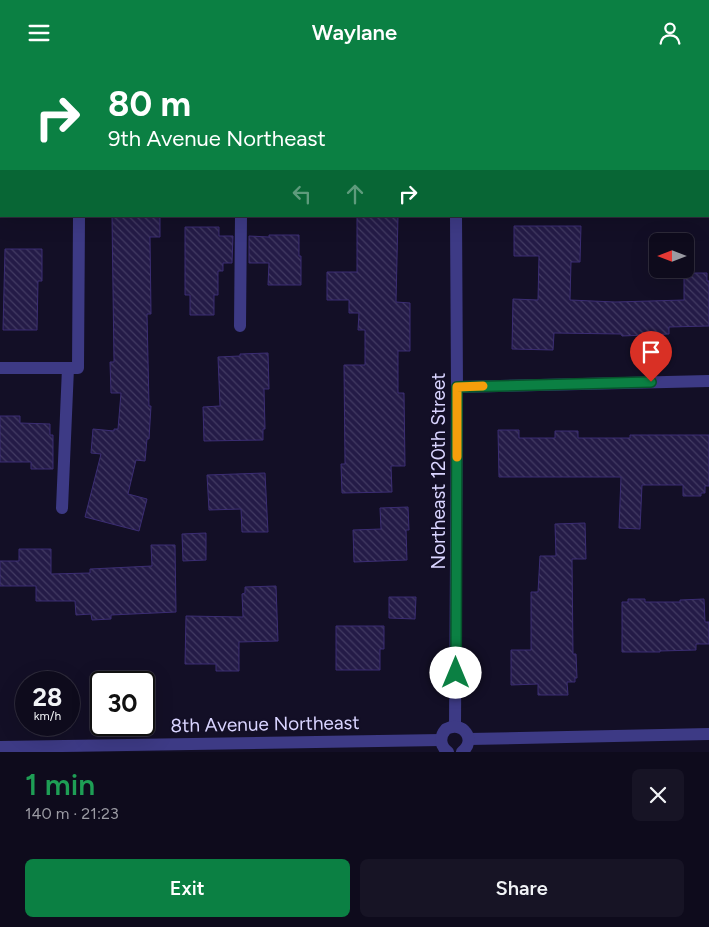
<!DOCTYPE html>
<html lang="en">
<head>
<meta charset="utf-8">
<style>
	body { margin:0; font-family:Figtree,sans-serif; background:#171425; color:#f1f3f6; height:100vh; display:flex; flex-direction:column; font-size:19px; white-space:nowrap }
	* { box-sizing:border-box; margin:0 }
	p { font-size:16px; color:#9b9ba3 }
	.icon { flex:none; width:28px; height:28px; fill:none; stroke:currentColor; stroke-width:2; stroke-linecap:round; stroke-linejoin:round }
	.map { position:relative; height:687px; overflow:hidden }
	.sheet { display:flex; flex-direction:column; background:#0e0b1c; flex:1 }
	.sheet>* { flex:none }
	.hud { position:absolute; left:0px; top:0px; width:710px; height:152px; box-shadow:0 5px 20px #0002,0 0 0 1px #2e2b3b; background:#0b8043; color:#fff; overflow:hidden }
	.needle { width:32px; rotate:270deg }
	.controls { position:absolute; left:649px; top:168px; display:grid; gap:10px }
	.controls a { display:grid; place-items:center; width:45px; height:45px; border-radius:8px; background:#0e0b1c; box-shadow:0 5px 20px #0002,0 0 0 1px #2e2b3b; font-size:25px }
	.speed { position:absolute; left:15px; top:606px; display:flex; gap:10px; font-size:25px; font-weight:700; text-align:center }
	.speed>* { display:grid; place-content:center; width:65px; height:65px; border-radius:50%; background:#0e0b1c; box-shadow:0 5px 20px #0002,0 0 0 1px #2e2b3b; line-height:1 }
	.speed small { font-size:12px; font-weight:400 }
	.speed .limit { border:2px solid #111; border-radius:8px; background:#fff; color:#111 }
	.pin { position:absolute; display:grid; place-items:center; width:42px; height:42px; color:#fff; margin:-51px -21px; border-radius:50% 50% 50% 0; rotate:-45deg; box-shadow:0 0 5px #0007 }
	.pin .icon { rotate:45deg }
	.me { position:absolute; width:55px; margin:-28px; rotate:0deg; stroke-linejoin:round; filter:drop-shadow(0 0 4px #0008) }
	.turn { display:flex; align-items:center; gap:18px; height:105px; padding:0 25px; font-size:22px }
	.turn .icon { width:65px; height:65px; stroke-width:2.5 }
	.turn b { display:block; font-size:35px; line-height:42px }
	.lanes { display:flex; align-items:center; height:48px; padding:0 25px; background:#0003; justify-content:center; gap:25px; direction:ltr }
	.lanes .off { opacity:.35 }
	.round { display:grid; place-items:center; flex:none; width:52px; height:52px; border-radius:8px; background:#171425 }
	.overview { display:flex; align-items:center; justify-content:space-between; height:85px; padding:0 25px }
	h1 { font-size:30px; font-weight:600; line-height:38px; color:#1e9e55 }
	.cta { display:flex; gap:10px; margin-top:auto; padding:10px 25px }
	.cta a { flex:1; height:58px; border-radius:8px; background:#0b8043; color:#fff; font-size:20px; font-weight:600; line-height:58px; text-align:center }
	.cta a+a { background:#171425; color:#f1f3f6 }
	header { display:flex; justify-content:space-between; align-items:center; height:65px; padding:0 25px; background:#0b8043; color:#fff; font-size:22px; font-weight:600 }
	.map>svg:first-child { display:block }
	.building { fill:url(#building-back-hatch); stroke:#3b2d73 }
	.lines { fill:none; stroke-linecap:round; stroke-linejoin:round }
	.service { stroke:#3d3a85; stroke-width:12 }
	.minor { stroke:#3d3a85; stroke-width:12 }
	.route-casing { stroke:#07532c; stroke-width:12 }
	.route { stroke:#0b8043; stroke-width:9 }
	.slow { stroke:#f59e0b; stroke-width:9 }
	.labels { text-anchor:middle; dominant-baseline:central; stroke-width:4; stroke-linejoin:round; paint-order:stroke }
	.street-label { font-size:19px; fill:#d9d4ff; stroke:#130f26 }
</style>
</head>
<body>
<header><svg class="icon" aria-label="menu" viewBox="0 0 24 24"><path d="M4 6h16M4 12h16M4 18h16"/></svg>Waylane<svg class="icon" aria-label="person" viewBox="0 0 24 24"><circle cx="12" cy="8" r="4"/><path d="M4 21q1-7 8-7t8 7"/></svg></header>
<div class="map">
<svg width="709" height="687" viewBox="0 0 709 687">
	<defs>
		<pattern id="building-back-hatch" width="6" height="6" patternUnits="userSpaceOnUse" patternTransform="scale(1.25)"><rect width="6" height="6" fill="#241b47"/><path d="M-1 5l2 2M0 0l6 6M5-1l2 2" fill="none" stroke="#433b63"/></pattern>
	</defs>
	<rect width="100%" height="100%" fill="#130f26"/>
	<g class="building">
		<path d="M112,151H160V172H150L151,249H147L149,341H151L149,374H147L145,396L136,395L128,429L147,434L139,466L85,452L101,389L91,388L93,364L114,366V364H118L121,328H111L110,297H114Z"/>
		<path d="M357,151H398L396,237L410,238V286H398V328H404L405,401H391L392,427L342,428L341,399H345L344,300H365V265H358L359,248H349V235H327V207H357Z"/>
		<path d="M514,161H581L580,197H571L570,235L615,237L684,235V208H707V216H709V261L669,262V269L622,271L621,269L554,268L553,285L512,284L513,234L538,235L539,191H514Z"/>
		<path d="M185,162H219V171H233L232,198H223V206H218V230H214V250H190V230H185Z"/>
		<path d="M269,170H299V191H301V220H268L269,198H249V171L269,172Z"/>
		<path d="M5,184H42V216H38L37,265H3Z"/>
		<path d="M268,288L269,324H264L265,364H263V375L204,376L203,342L220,341L218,292L240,291V289Z"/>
		<path d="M0,351H20V358L50,359V370H53V404H31V397H0Z"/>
		<path d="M498,365H519V373H555V366H578V373H630V370H709V421H705V428H701V431H683V420H642L640,464L619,463L621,412H499Z"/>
		<path d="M265,408L268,467H242L241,444L209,445L207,410Z"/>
		<path d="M408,442L409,465H406L407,495L354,497L353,465L381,464L380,443Z"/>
		<path d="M585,458L586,494H572L573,589H576L577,613H575V617H567L568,630H538V619L511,620V585H531V527H538L540,491H556L555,459Z"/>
		<path d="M206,468V495L183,496L182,469Z"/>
		<path d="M151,480H175L176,547L111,550V554L92,555L91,549L76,550L75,536H36V521H0V496H19V484H51V509L90,508V504L152,501Z"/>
		<path d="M276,521L278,576L239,577V606H216V599H185L186,551L243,552L242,529L245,528V522Z"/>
		<path d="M389,532H416L415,554L389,553Z"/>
		<path d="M628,534H645V537H680V535L704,534L705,557H709V579H696V585L660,586V587H622V537H628Z"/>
		<path d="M336,561H384V584H380V605H336Z"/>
	</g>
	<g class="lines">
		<path class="service" d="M62,443L68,303"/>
		<g class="minor">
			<path d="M81,0V1"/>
			<path d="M241,0V1"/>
			<path d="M455,0V1"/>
			<path d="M240,261L241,151"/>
			<path d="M0,303H78L79,151"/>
			<path d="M457,322L709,316"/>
			<path d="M455,661L457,322L456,151"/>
			<path d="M469,674L709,669"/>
			<path d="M0,682L441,675"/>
			<path d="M448,687C440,681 439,672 446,664C463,655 477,675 462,687"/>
		</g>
	</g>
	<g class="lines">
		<defs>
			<path id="route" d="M456,608L457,322L651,317"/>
		</defs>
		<use href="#route" class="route-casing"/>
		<use href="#route" class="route"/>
		<path class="slow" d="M457,392V322L483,321"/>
	</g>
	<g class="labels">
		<g class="street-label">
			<text transform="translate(438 406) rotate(-90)">Northeast 120th Street</text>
			<text transform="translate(265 659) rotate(-1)">8th Avenue Northeast</text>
		</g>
	</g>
</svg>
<div class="controls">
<a><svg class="needle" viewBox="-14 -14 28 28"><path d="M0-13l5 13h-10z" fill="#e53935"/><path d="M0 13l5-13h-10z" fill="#9b9ba3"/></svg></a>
</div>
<div class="speed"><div>28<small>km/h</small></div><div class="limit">30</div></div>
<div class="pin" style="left:651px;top:317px;background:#d93025"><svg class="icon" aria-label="arrive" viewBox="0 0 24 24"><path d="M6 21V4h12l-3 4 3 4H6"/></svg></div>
<svg class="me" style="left:456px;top:608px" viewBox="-20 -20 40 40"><circle r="19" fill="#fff"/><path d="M0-13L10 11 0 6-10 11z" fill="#0b8043"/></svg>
<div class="hud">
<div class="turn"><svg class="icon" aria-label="right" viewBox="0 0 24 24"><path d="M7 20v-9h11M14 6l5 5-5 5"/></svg><div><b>80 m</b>9th Avenue Northeast</div></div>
<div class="lanes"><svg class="icon off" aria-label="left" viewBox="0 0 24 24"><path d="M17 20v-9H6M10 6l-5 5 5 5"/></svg><svg class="icon off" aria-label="ahead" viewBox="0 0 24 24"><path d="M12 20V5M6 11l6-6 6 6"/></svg><svg class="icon" aria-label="right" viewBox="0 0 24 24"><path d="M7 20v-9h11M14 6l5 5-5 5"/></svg></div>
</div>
</div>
<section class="sheet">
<div class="overview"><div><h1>1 min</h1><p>140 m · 21:23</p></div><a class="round"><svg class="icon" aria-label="close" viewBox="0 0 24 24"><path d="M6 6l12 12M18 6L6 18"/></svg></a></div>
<div class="cta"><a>Exit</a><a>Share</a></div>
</section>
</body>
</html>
